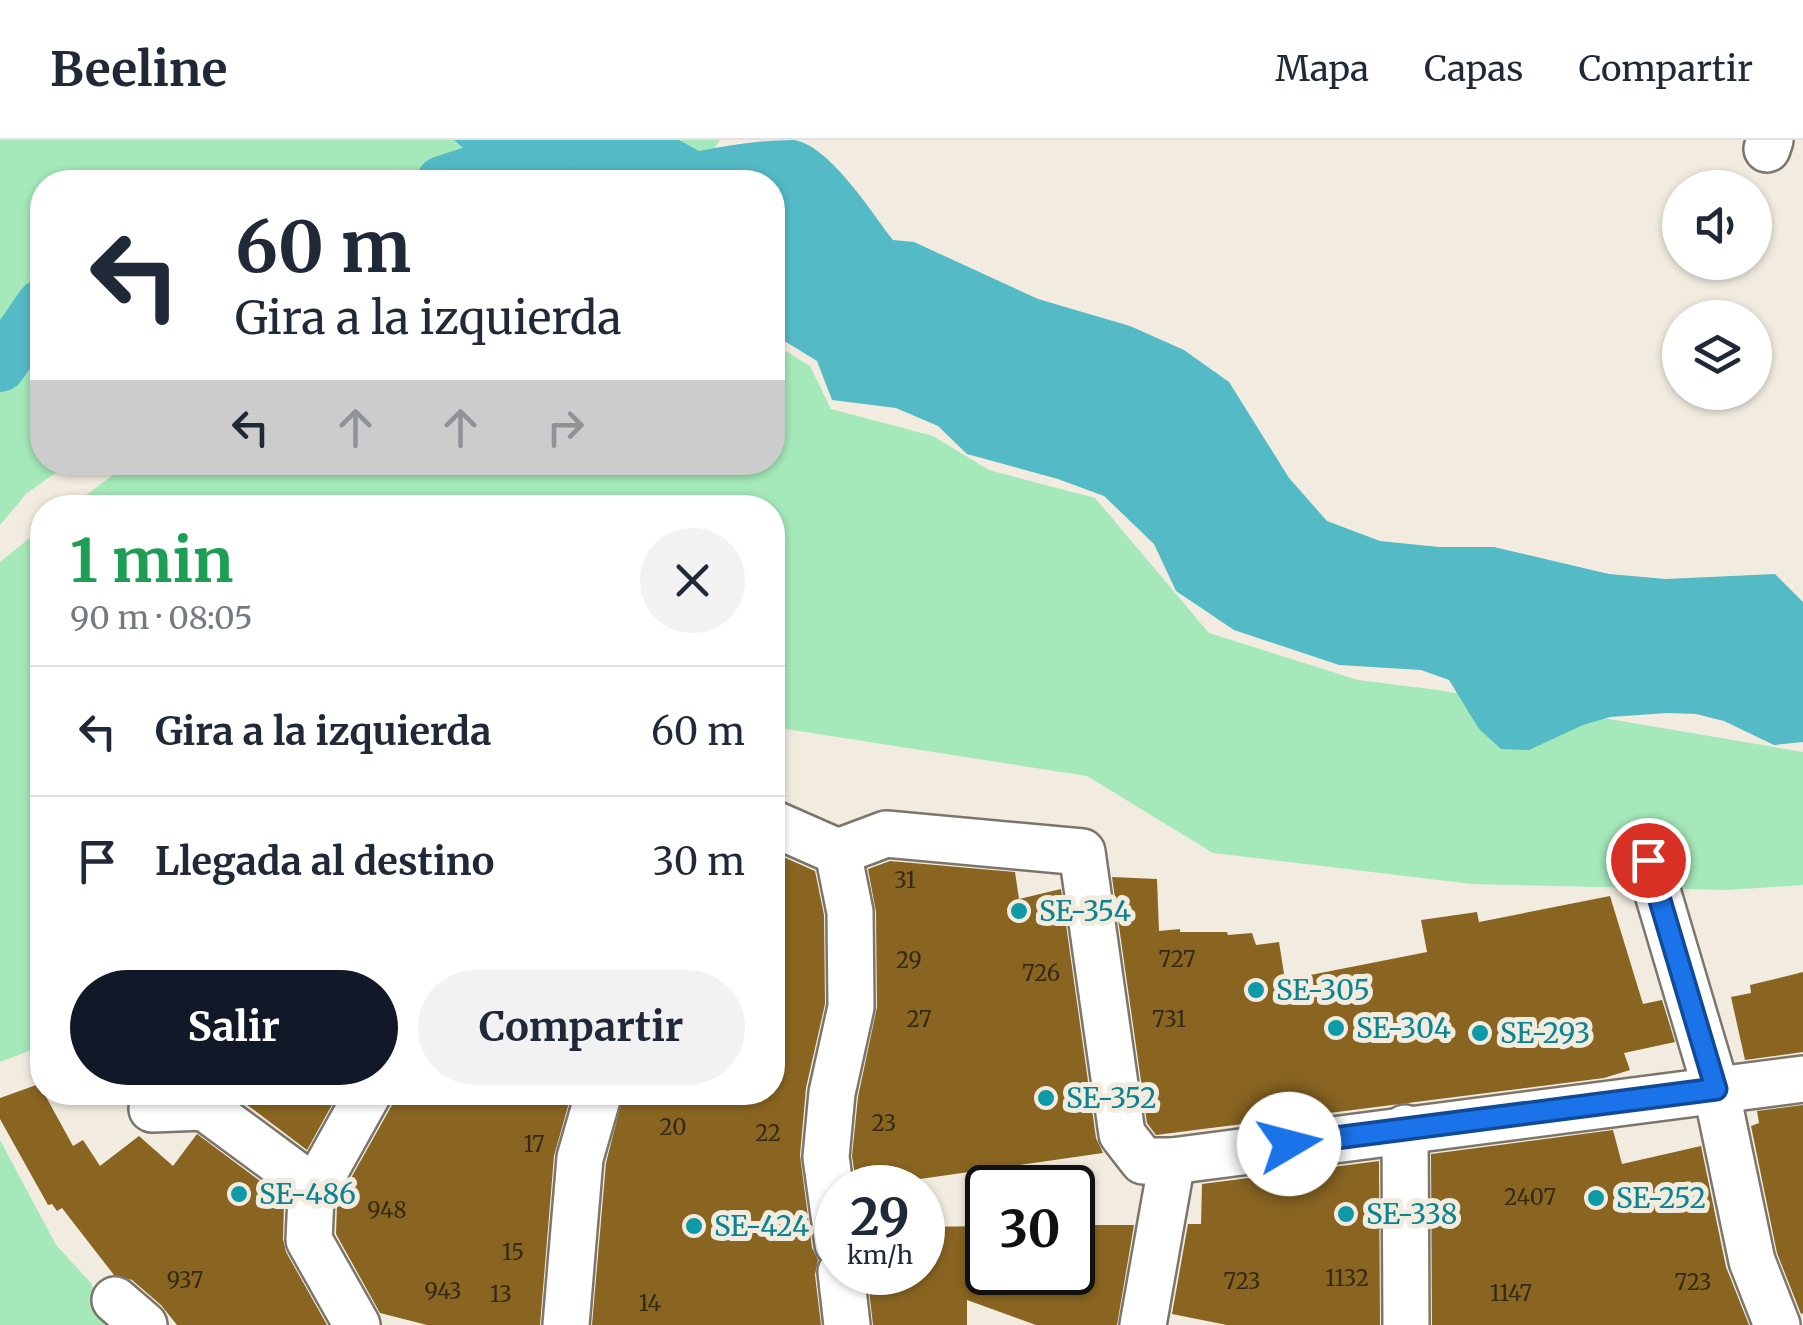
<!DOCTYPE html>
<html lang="es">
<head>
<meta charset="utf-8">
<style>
	body { margin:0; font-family:Merriweather,serif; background:#f2f2f3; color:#1f2937; height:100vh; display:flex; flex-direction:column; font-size:38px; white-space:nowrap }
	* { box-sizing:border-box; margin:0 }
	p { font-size:32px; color:#747a83 }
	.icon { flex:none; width:55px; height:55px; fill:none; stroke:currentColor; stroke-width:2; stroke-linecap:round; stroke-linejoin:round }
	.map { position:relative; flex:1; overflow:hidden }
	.side { position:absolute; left:30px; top:355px; width:755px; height:610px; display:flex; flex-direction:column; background:#fff; border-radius:40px; box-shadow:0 2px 8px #0004 }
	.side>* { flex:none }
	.banner { position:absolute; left:30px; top:30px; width:755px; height:305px; border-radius:40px; box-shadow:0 2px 8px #0004; background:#fff; color:#1f2937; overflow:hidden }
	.buttons { position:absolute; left:1662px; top:30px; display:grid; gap:20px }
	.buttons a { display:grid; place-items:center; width:110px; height:110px; border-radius:50%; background:#fff; box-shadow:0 2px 8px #0004; font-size:50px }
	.speed { position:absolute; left:815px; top:1025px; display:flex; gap:20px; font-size:50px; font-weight:700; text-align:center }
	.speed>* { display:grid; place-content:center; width:130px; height:130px; border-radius:50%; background:#fff; box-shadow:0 2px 8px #0004; line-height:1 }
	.speed small { font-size:25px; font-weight:400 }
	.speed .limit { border:5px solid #111; border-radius:15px; background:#fff; color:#111 }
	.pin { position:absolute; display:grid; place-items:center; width:85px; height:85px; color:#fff; margin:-42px; border:5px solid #fff; border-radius:50%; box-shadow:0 2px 10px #0007 }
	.me { position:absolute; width:110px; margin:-55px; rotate:82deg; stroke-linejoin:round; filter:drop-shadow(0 0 8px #0008) }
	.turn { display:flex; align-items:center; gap:35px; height:210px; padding:0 40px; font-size:45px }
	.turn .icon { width:130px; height:130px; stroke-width:2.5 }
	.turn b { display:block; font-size:70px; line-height:85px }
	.lanes { display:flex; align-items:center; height:95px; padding:0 40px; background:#0003; justify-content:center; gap:50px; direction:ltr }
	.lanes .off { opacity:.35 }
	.round { display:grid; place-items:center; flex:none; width:105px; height:105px; border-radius:52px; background:#f2f2f3 }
	.headline { display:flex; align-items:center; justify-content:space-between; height:170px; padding:0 40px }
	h1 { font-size:60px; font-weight:700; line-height:75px; color:#1e9e55 }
	.cta { display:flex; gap:20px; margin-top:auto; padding:20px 40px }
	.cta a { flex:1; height:115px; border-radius:60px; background:#111827; color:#fff; font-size:40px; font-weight:700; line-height:115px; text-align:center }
	.cta a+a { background:#f2f2f3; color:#1f2937 }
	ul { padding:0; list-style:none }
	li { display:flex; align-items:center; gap:30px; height:130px; padding:0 40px; border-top:2px solid #e0e1e3 }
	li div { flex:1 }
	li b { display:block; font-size:38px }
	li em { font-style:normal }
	header { display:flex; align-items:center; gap:60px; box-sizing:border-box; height:140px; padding:0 50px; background:#fff; border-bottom:2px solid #e0e1e3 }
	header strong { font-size:48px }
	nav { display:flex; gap:55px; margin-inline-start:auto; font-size:35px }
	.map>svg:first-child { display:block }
	.green { fill:#a5e9ba }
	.water { fill:#54bac5 }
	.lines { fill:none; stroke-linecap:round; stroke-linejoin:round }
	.canal { stroke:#54bac5; stroke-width:52 }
	.building { fill:#896521 }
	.minor-casing { stroke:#7b756b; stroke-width:50 }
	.minor { stroke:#fff; stroke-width:45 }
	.route-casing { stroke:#114b97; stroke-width:25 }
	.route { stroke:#1a73e8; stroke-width:18 }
	.culture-dot { fill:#0f9aa8; stroke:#f2ece0; stroke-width:4 }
	.labels { text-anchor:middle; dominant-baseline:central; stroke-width:10; stroke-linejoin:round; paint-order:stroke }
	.number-label { font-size:22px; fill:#342a16 }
	.culture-label { font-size:28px; fill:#0d838f; stroke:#f2ece0; text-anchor:start }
</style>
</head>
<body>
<header>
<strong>Beeline</strong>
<nav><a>Mapa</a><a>Capas</a><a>Compartir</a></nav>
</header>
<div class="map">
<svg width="1803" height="1185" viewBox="0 0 1803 1185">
	<rect width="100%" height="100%" fill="#f2ece0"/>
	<g class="green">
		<path d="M0,0H720L690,42H42V322L69,323L26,354L0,385Z"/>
		<path d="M773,203L810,226L831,269L933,296L989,330L1095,358L1209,493L1358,540L1438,550L1803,612V745L1728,750L1472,744L1213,713L1087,636L773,587L772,368H69L129,323L772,322Z"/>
		<path d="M42,388V906L0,922V422Z"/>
		<path d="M0,1000L56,1105L91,1143L107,1185H0Z"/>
	</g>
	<path class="water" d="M454,0H679L699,11C730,5 762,0 794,0C829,5 872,73 893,100L914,102L1038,159L1130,186L1184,210L1229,242L1289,338L1327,381L1380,401L1439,407H1494L1609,434L1666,439L1775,434L1803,462V602L1774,605L1724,581L1696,574L1668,573L1610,577L1583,585L1529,610L1501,609L1479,589L1449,540L1421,530L1339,525L1234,490L1176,451L1154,404L1104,356L1058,339L967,314L938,286L896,268L832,260L817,221L773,194L772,42H502Z"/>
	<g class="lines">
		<g class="canal">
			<path d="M442,42L570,0"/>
			<path d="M0,226L42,165"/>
		</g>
	</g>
	<g class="building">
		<path d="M772,712L815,731L824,775L825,864L806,948L800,1015L812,1108L818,1120L815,1135L821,1185H592L606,1023L624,952H772Z"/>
		<path d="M890,721L1015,732L1019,759L1061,749L1096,998L1103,1013L857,1048L852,1016L858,957L877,867L876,772L868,729Z"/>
		<path d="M1112,737L1157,739L1159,791L1180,789V792H1227L1228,795L1252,793L1256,805L1279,802L1285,840L1427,812L1421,780L1477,772L1479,782L1610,756L1643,864L1662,860L1675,902L1624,913L1630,930L1604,938L1156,995L1147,983Z"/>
		<path d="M1803,832V912L1745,920L1731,857L1751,853L1750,845Z"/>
		<path d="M39,944L73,1006L83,1000L100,1026L139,996L173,1026L197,994L276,1053L284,1064L283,1099L286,1112L327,1185H177L161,1165L132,1140L114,1135L62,1068L57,1071L52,1064L48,1065L0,979V958Z"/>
		<path d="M230,952H339L307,1010Z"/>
		<path d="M395,952H572L554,1016L540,1185H427L380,1173L336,1094L337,1063L392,965Z"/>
		<path d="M1803,965V1173L1801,1174L1777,1113L1751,986L1759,983L1757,971Z"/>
		<path d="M1613,990L1622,1024L1701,1006L1726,1127L1749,1185H1432L1431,1014Z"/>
		<path d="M1379,1021L1380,1185H1227L1172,1174L1188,1084H1201L1202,1044Z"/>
		<path d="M1072,1085H1134L1117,1185H1036L967,1160V1185H873L867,1132H922V1087L988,1086V1132H1072Z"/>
	</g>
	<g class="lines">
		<defs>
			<g id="minor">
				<path d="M1767,9L1770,0"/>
				<path d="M772,683L838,712L886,694L1082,712L1122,994L1143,1021H1172L1803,939"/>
				<path d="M1648,720L1716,949L1752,1121L1777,1185"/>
				<path d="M152,969L204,967L295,1034L311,1056"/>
				<path d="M1405,988L1406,1185"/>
				<path d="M838,1104L826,1017L832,953L851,867L850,772L838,712"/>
				<path d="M841,1132L847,1185"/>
				<path d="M115,1160L144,1185"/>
				<path d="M357,1185L309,1100L311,1056L369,952"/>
				<path d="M566,1185L580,1018L599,952"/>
				<path d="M1143,1185L1172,1021"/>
			</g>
		</defs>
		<use href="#minor" class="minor-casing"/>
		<use href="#minor" class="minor"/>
	</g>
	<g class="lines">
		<defs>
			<path id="route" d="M1289,1004L1716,949L1648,720"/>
		</defs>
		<use href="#route" class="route-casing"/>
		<use href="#route" class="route"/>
	</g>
	<g class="culture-dot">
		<circle cx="1019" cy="771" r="10"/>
		<circle cx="1256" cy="850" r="10"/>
		<circle cx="1336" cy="888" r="10"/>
		<circle cx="1480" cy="893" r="10"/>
		<circle cx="1046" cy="958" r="10"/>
		<circle cx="239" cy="1054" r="10"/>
		<circle cx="1596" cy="1058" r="10"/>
		<circle cx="1346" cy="1074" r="10"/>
		<circle cx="694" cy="1086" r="10"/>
	</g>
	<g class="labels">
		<g class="number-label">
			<text x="905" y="740">31</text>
			<text x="1177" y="819">727</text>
			<text x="909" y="820">29</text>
			<text x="1041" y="833">726</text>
			<text x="919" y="879">27</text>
			<text x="1169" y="879">731</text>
			<text x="884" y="983">23</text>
			<text x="673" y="987">20</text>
			<text x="768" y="993">22</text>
			<text x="534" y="1004">17</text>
			<text x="1530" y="1057">2407</text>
			<text x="387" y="1070">948</text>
			<text x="513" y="1112">15</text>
			<text x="1347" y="1138">1132</text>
			<text x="185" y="1140">937</text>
			<text x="1242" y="1141">723</text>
			<text x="1693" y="1142">723</text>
			<text x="443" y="1151">943</text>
			<text x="1511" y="1153">1147</text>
			<text x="501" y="1154">13</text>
			<text x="650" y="1163">14</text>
		</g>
		<g class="culture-label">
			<text x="1039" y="771">SE-354</text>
			<text x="1276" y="850">SE-305</text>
			<text x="1356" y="888">SE-304</text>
			<text x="1500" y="893">SE-293</text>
			<text x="1066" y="958">SE-352</text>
			<text x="259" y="1054">SE-486</text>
			<text x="1616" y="1058">SE-252</text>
			<text x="1366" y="1074">SE-338</text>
			<text x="714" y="1086">SE-424</text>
		</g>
	</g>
</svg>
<div class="buttons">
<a><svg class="icon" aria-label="sound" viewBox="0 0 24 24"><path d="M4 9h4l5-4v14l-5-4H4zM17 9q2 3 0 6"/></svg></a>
<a><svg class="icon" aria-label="layers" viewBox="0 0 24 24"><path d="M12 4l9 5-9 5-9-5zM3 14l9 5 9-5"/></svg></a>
</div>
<div class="speed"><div>29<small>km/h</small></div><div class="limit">30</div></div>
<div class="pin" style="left:1648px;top:720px;background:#d93025"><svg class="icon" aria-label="arrive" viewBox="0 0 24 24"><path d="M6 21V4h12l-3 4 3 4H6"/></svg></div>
<svg class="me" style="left:1289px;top:1004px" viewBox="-20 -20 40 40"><circle r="19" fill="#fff"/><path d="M0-13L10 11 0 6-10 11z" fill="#1a73e8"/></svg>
<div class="banner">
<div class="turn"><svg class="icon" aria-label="left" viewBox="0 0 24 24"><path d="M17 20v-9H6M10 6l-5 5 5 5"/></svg><div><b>60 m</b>Gira a la izquierda</div></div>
<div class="lanes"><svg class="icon" aria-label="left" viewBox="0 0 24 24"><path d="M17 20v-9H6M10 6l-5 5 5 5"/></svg><svg class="icon off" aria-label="ahead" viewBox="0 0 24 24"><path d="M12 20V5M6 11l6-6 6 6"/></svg><svg class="icon off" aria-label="ahead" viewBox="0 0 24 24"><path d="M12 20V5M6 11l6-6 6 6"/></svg><svg class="icon off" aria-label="right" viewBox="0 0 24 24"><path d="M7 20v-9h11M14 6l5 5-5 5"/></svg></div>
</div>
<section class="side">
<div class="headline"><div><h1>1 min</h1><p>90 m · 08:05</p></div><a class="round"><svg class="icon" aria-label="close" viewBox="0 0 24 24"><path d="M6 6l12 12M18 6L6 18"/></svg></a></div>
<ul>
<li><svg class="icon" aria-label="left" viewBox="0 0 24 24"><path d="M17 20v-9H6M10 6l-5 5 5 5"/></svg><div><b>Gira a la izquierda</b></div><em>60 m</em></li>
<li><svg class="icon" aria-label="arrive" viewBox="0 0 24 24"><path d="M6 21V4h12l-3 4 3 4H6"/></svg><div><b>Llegada al destino</b></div><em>30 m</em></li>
</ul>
<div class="cta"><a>Salir</a><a>Compartir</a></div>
</section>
</div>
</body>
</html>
